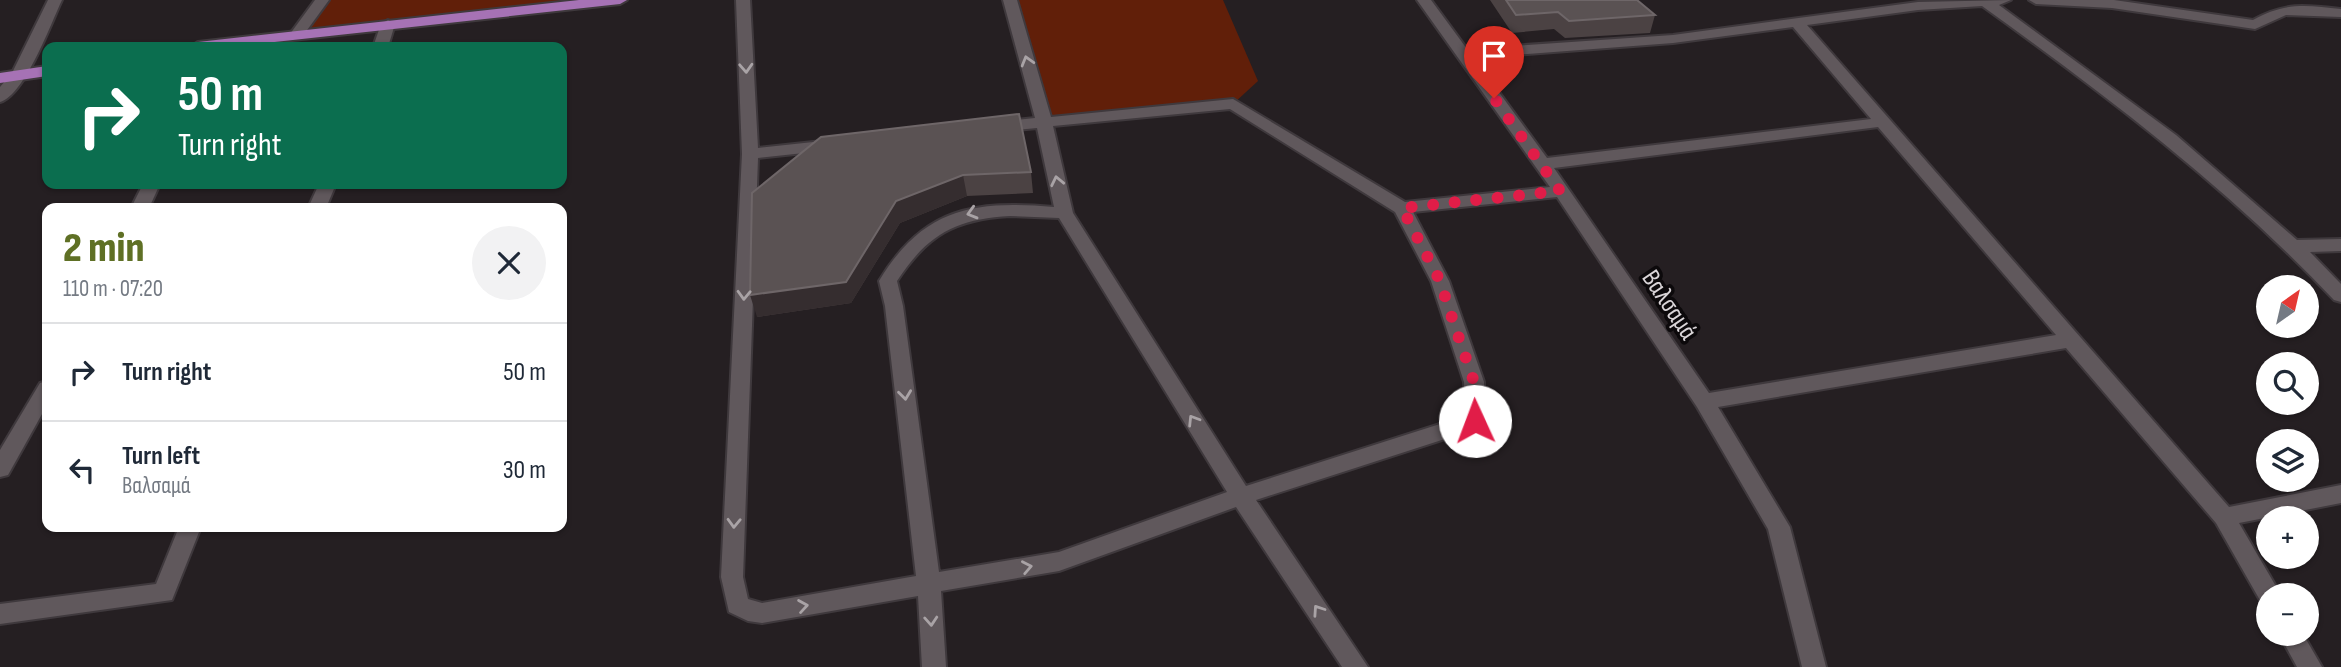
<!DOCTYPE html>
<html lang="en">
<head>
<meta charset="utf-8">
<style>
	body { margin:0; font-family:"Sofia Sans Condensed",sans-serif; background:#f2f2f3; color:#1f2937; height:100vh; display:flex; flex-direction:column; font-size:26px; white-space:nowrap }
	* { box-sizing:border-box; margin:0 }
	p { font-size:23px; color:#747a83 }
	.icon { flex:none; width:38px; height:38px; fill:none; stroke:currentColor; stroke-width:2; stroke-linecap:round; stroke-linejoin:round }
	.map { position:relative; flex:1; overflow:hidden }
	.panel { position:absolute; left:42px; top:203px; width:525px; height:329px; display:flex; flex-direction:column; background:#fff; border-radius:14px; box-shadow:0 2px 5px #0004 }
	.panel>* { flex:none }
	.guide { position:absolute; left:42px; top:42px; width:525px; height:147px; border-radius:14px; box-shadow:0 2px 5px #0004; background:#0b6e4f; color:#fff; overflow:hidden }
	.needle { width:46px; rotate:34deg }
	.controls { position:absolute; left:2256px; top:275px; display:grid; gap:14px }
	.controls a { display:grid; place-items:center; width:63px; height:63px; border-radius:50%; background:#fff; box-shadow:0 2px 5px #0004; font-size:35px }
	.pin { position:absolute; display:grid; place-items:center; width:60px; height:60px; color:#fff; margin:-72px -30px; border-radius:50% 50% 50% 0; rotate:-45deg; box-shadow:0 0 7px #0007 }
	.pin .icon { rotate:45deg }
	.me { position:absolute; width:77px; margin:-38px; rotate:358deg; stroke-linejoin:round; filter:drop-shadow(0 0 5px #0008) }
	.turn { display:flex; align-items:center; gap:24px; height:147px; padding:0 21px; font-size:32px }
	.turn .icon { width:91px; height:91px; stroke-width:2.5 }
	.turn b { display:block; font-size:49px; line-height:60px }
	.round { display:grid; place-items:center; flex:none; width:74px; height:74px; border-radius:37px; background:#f2f2f3 }
	.headline { display:flex; align-items:center; justify-content:space-between; height:119px; padding:0 21px }
	h1 { font-size:42px; font-weight:800; line-height:52px; color:#5f7025 }
	ul { padding:0; list-style:none }
	li { display:flex; align-items:center; gap:21px; height:98px; padding:0 21px; border-top:2px solid #e0e1e3 }
	li div { flex:1 }
	li b { display:block; font-size:26px }
	li em { font-style:normal }
	.map>svg:first-child { display:block }
	.green { fill:#611f09 }
	.lines { fill:none; stroke-linecap:round; stroke-linejoin:round }
	.minor-casing { stroke:#3f393d; stroke-width:4 }
	.primary-casing { stroke:#3f393d; stroke-width:4 }
	.minor { fill:#60585c; fill-rule:evenodd }
	.primary { fill:#a672b5; fill-rule:evenodd }
	.wall { fill:#4b4243 }
	.shaded-wall { fill:#352d2f }
	.building { fill:#5a5253; stroke:#6e6668; stroke-width:2 }
	.oneway { stroke:#a9a3a6 }
	.route { stroke:#e11d48; stroke-width:12; stroke-dasharray:0 21.6 }
	.labels { text-anchor:middle; dominant-baseline:central; stroke-width:7; stroke-linejoin:round; paint-order:stroke }
	.street-label { font-size:26px; fill:#dad5d8; stroke:#0c090b }
</style>
</head>
<body>
<div class="map">
<svg width="2341" height="667" viewBox="0 0 2341 667">
	<rect width="100%" height="100%" fill="#251f22"/>
	<g class="green">
		<path d="M322,0H620L297,34Z"/>
		<path d="M1010,0H1223L1258,81L1233,104L1044,121Z"/>
	</g>
	<g class="lines">
		<defs>
			<g id="minor">
				<path d="M48,0H62C51,23 25,95 0,102V87L12,73Z"/>
				<path d="M315,0H329L302,37H292L290,34Z"/>
				<path d="M736,0H750L758,148L832,140L840,145L832,150L758,158L743,577L748,599L762,603L916,576L885,306L879,281C923,208 974,200 1054,207L1037,128L997,132L989,127L997,122L1035,118L1003,0H1017L1051,117L1233,99L1405,202L1550,187L1417,0H1431L1467,49L1673,35L1918,2L2011,0L1999,5L2176,135L2297,240L2341,239V251L2310,252L2341,284V302L2334,300C2228,188 2107,96 1982,6L1918,10L1807,25L2229,507L2341,485V503L2239,523L2281,595H2268V605L2261,602L2216,523L2066,348L1718,407L1790,527L1826,667H1802L1768,529L1697,407L1557,197L1413,212L1449,281L1484,382L1485,421L1482,427L1256,500L1368,667H1342L1236,507L1059,571L941,591L946,667H922L918,596L762,623L748,621L729,612L721,577L742,154ZM1793,27L1871,119L1547,158L1474,58L1673,43ZM1230,109L1395,212L1431,281L1464,382L1465,416L1246,486L1073,213L1053,126ZM1878,127L2056,335L1709,393L1554,168ZM1010,216L1059,218L1227,492L1059,552L939,572L903,306L897,281C927,235 955,219 1010,216Z"/>
				<path d="M2029,0H2114L2253,20C2285,2 2306,5 2341,9V17L2286,15L2255,29L2112,8L2036,4Z"/>
				<path d="M388,20L395,24L388,47H373L381,24Z"/>
				<path d="M143,184H160L149,208H131Z"/>
				<path d="M319,184H336L326,208H308Z"/>
				<path d="M47,381V405L8,475L0,477V450L40,383Z"/>
				<path d="M179,527H201L172,600L0,624V604L156,584Z"/>
				<path d="M2279,634H2303L2322,667H2297Z"/>
			</g>
			<g id="primary">
				<path d="M579,0H627L620,4L230,47H190L198,42Z"/>
				<path d="M47,66V76L0,83V73Z"/>
			</g>
		</defs>
		<use href="#minor" class="minor-casing"/>
		<use href="#primary" class="primary-casing"/>
		<use href="#minor" class="minor"/>
		<use href="#primary" class="primary"/>
	</g>
	<g class="wall">
		<path d="M1490,0H1637L1655,15L1650,33L1565,38L1554,29L1512,33Z"/>
		<path d="M821,137L1031,172L1033,193L967,196L900,223L851,303L757,317Z"/>
	</g>
	<path class="shaded-wall" d="M963,175L967,196L900,223L851,303L757,317L750,295L896,201Z"/>
	<g class="building">
		<path d="M1506,0H1637L1655,15L1569,21L1558,12L1516,15Z"/>
		<path d="M1019,114L1031,172L963,175L896,201L846,282L750,295L752,193L821,137Z"/>
	</g>
	<defs><path id="oneway-chevron" d="M-2-3.5L2.5 0L-2 3.5" fill="none" stroke-width="1.6" stroke-linecap="round" stroke-linejoin="round" transform="scale(1.75)"/></defs>
	<g class="oneway">
		<use href="#oneway-chevron" transform="translate(1027 61) rotate(-106)"/>
		<use href="#oneway-chevron" transform="translate(746 68) rotate(87)"/>
		<use href="#oneway-chevron" transform="translate(1057 181) rotate(-102)"/>
		<use href="#oneway-chevron" transform="translate(972 213) rotate(164)"/>
		<use href="#oneway-chevron" transform="translate(744 295) rotate(92)"/>
		<use href="#oneway-chevron" transform="translate(905 395) rotate(83)"/>
		<use href="#oneway-chevron" transform="translate(1193 420) rotate(-122)"/>
		<use href="#oneway-chevron" transform="translate(734 523) rotate(92)"/>
		<use href="#oneway-chevron" transform="translate(1027 567) rotate(-11)"/>
		<use href="#oneway-chevron" transform="translate(803 606) rotate(-9)"/>
		<use href="#oneway-chevron" transform="translate(1318 610) rotate(-124)"/>
		<use href="#oneway-chevron" transform="translate(931 621) rotate(86)"/>
	</g>
	<g class="lines">
		<path class="route" d="M1475,421L1474,382L1448,306L1440,281L1402,208L1560,191L1494,98"/>
	</g>
	<g class="labels">
		<g class="street-label">
			<text transform="translate(1669 305) rotate(56)">Βαλσαμά</text>
		</g>
	</g>
</svg>
<div class="controls">
<a><svg class="needle" viewBox="-14 -14 28 28"><path d="M0-13l5 13h-10z" fill="#e53935"/><path d="M0 13l5-13h-10z" fill="#747a83"/></svg></a>
<a><svg class="icon" aria-label="search" viewBox="0 0 24 24"><circle cx="10" cy="10" r="6"/><path d="M15 15l6 6"/></svg></a>
<a><svg class="icon" aria-label="layers" viewBox="0 0 24 24"><path d="M12 4l9 5-9 5-9-5zM3 14l9 5 9-5"/></svg></a>
<a>+</a>
<a>−</a>
</div>
<div class="pin" style="left:1494px;top:98px;background:#d93025"><svg class="icon" aria-label="arrive" viewBox="0 0 24 24"><path d="M6 21V4h12l-3 4 3 4H6"/></svg></div>
<svg class="me" style="left:1475px;top:421px" viewBox="-20 -20 40 40"><circle r="19" fill="#fff"/><path d="M0-13L10 11 0 6-10 11z" fill="#e11d48"/></svg>
<div class="guide">
<div class="turn"><svg class="icon" aria-label="right" viewBox="0 0 24 24"><path d="M7 20v-9h11M14 6l5 5-5 5"/></svg><div><b>50 m</b>Turn right</div></div>
</div>
<section class="panel">
<div class="headline"><div><h1>2 min</h1><p>110 m · 07:20</p></div><a class="round"><svg class="icon" aria-label="close" viewBox="0 0 24 24"><path d="M6 6l12 12M18 6L6 18"/></svg></a></div>
<ul>
<li><svg class="icon" aria-label="right" viewBox="0 0 24 24"><path d="M7 20v-9h11M14 6l5 5-5 5"/></svg><div><b>Turn right</b></div><em>50 m</em></li>
<li><svg class="icon" aria-label="left" viewBox="0 0 24 24"><path d="M17 20v-9H6M10 6l-5 5 5 5"/></svg><div><b>Turn left</b><p>Βαλσαμά</p></div><em>30 m</em></li>
</ul>
</section>
</div>
</body>
</html>
